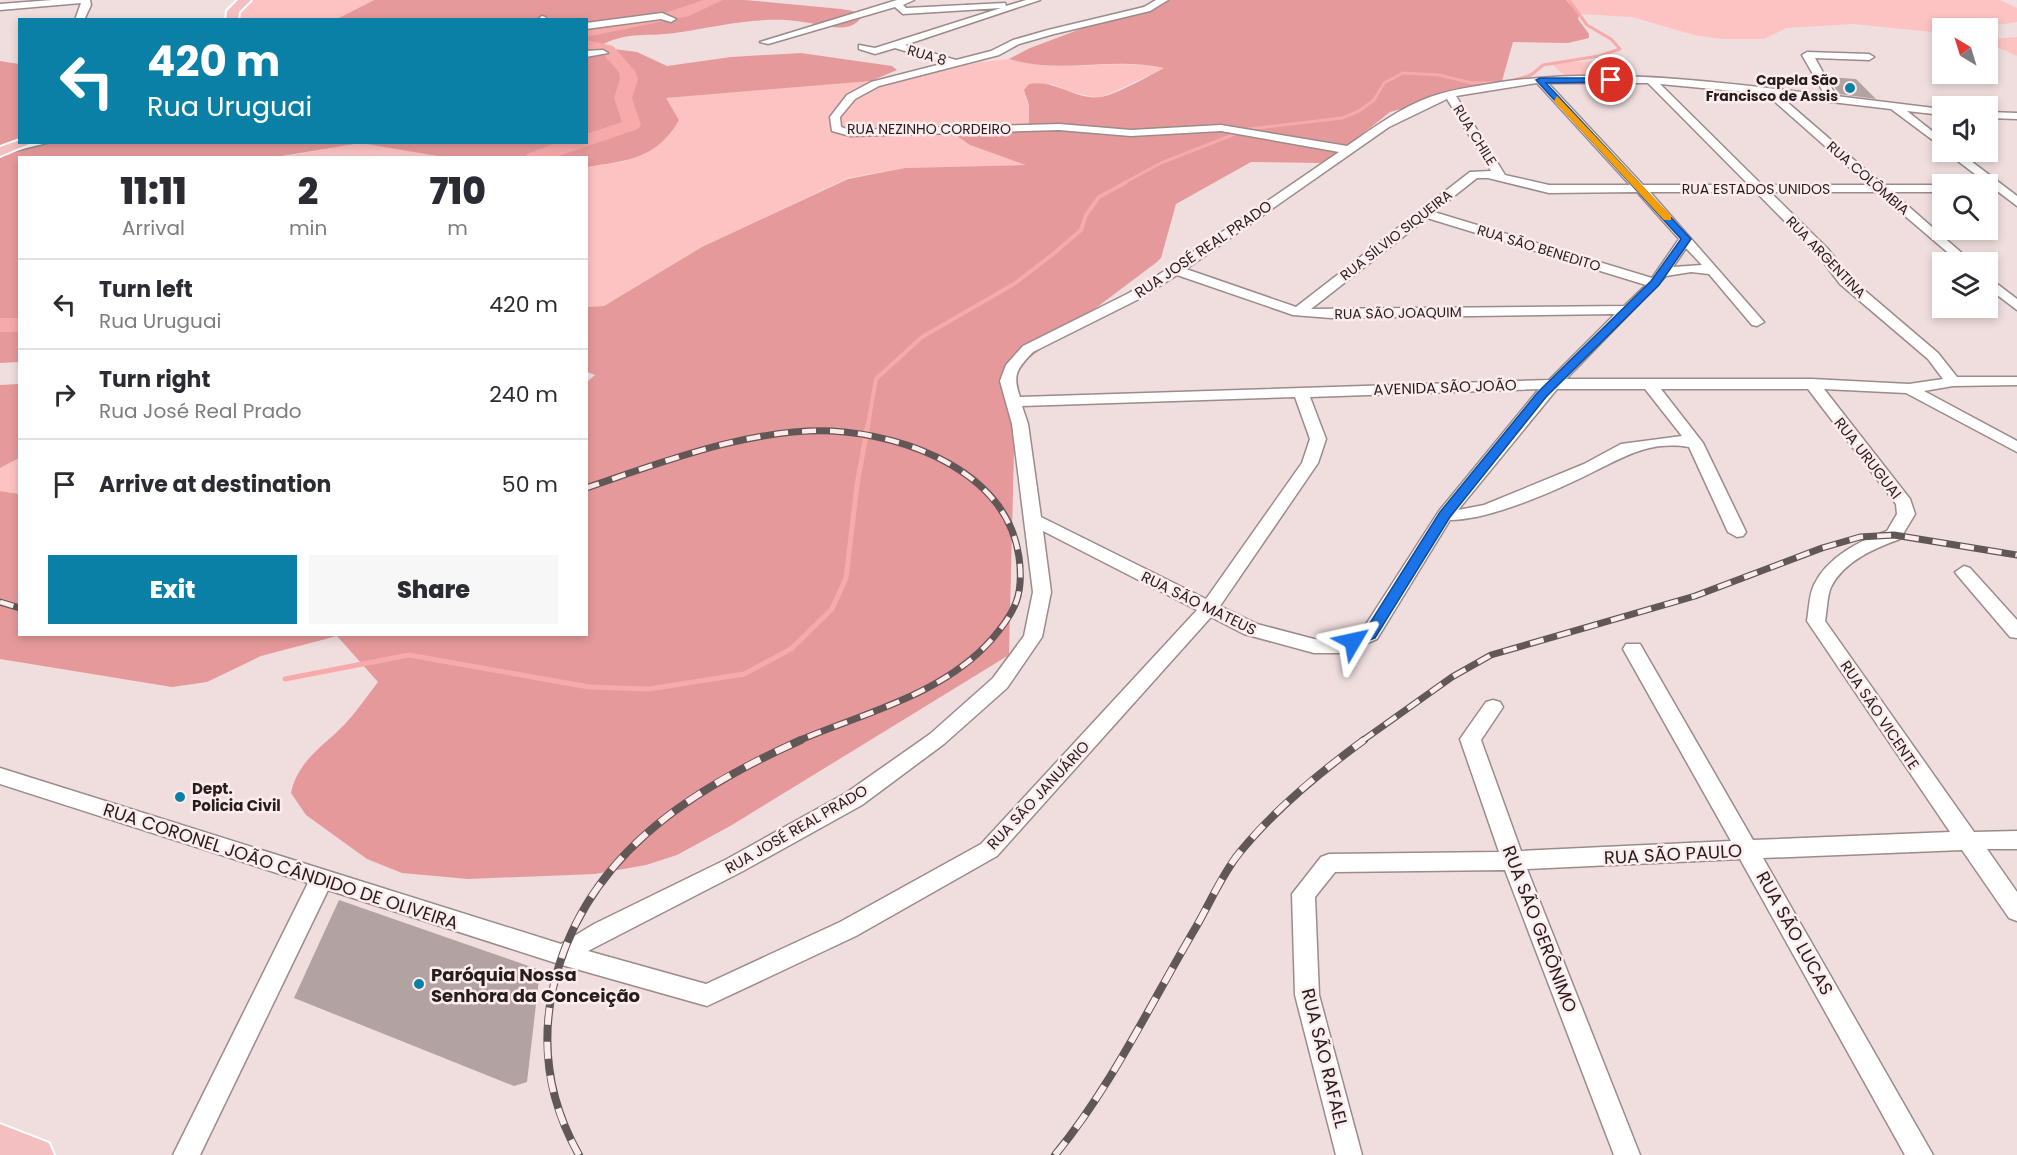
<!DOCTYPE html>
<html lang="en">
<head>
<meta charset="utf-8">
<style>
	body { margin:0; font-family:Poppins,sans-serif; background:#f7f7f7; color:#2b2b33; height:100vh; display:flex; flex-direction:column; font-size:22px; white-space:nowrap }
	* { box-sizing:border-box; margin:0 }
	p { font-size:20px; color:#7c7c81 }
	.icon { flex:none; width:33px; height:33px; fill:none; stroke:currentColor; stroke-width:2; stroke-linecap:round; stroke-linejoin:round }
	.map { position:relative; flex:1; overflow:hidden }
	.drawer { position:absolute; left:18px; top:156px; width:570px; height:480px; display:flex; flex-direction:column; background:#fff; border-radius:0px; box-shadow:0 3px 9px #0003 }
	.drawer>* { flex:none }
	.guide { position:absolute; left:18px; top:18px; width:570px; height:126px; border-radius:0px; box-shadow:0 3px 9px #0003; background:#0b80a7; color:#fff; overflow:hidden }
	.needle { width:39px; rotate:322deg }
	.buttons { position:absolute; left:1932px; top:18px; display:grid; gap:12px }
	.buttons a { display:grid; place-items:center; width:66px; height:66px; border-radius:0px; background:#fff; box-shadow:0 3px 9px #0003; font-size:30px }
	.pin { position:absolute; display:grid; place-items:center; width:51px; height:51px; color:#fff; margin:-26px; border:3px solid #fff; border-radius:50%; box-shadow:0 2px 6px #0007 }
	.me { position:absolute; width:66px; margin:-33px; rotate:54deg; stroke-linejoin:round; filter:drop-shadow(0 0 4px #0008) }
	.turn { display:flex; align-items:center; gap:21px; height:126px; padding:0 30px; font-size:27px }
	.turn .icon { width:78px; height:78px; stroke-width:2.5 }
	.turn b { display:block; font-size:42px; line-height:51px }
	.eta { display:flex; justify-content:space-evenly; align-items:center; height:102px; text-align:center }
	.eta b { font-size:36px; font-weight:800; line-height:42px }
	.primary-button { display:flex; gap:12px; margin-top:auto; padding:12px 30px }
	.primary-button a { flex:1; height:69px; border-radius:0px; background:#0b80a7; color:#fff; font-size:24px; font-weight:800; line-height:69px; text-align:center }
	.primary-button a+a { background:#f7f7f7; color:#2b2b33 }
	ul { padding:0; list-style:none }
	li { display:flex; align-items:center; gap:18px; height:90px; padding:0 30px; border-top:2px solid #e1e1e2 }
	li div { flex:1 }
	li b { display:block; font-size:22px }
	li em { font-style:normal }
	.map>svg:first-child { display:block }
	.green { fill:#fdc3c3 }
	.forest { fill:#e6999a }
	.lines { fill:none; stroke-linecap:round; stroke-linejoin:round }
	.stream-far2 { stroke:#f8a9aa; stroke-width:3 }
	.stream-far1 { stroke:#f8a9aa; stroke-width:4 }
	.stream { stroke:#f8a9aa; stroke-width:5 }
	.river { fill:#f8a9aa; fill-rule:evenodd }
	.building { fill:#b3a2a2 }
	.minor-casing { stroke:#9b8b8a; stroke-width:3 }
	.major-casing { stroke:#fff; stroke-width:4 }
	.minor { fill:#fff; fill-rule:evenodd }
	.major { fill:#f4bfc0; fill-rule:evenodd }
	.rail-far1-casing { stroke:#615757; stroke-width:7 }
	.rail-casing { stroke:#615757; stroke-width:8 }
	.rail-far1 { stroke:#feebeb; stroke-width:4.5; stroke-dasharray:14; stroke-linecap:butt }
	.rail { stroke:#feebeb; stroke-width:6; stroke-dasharray:17; stroke-linecap:butt }
	.route { fill:#1a73e8; stroke:#114b97; stroke-width:1.5 }
	.slow { fill:#f59e0b }
	.poi-dot { fill:#0b80a7; stroke:#feebeb; stroke-width:2 }
	.labels { text-anchor:middle; dominant-baseline:central; stroke-width:5; stroke-linejoin:round; paint-order:stroke }
	.far-street-label { font-size:14px; fill:#241d1d; stroke:#feebeb }
	.far-poi-label { font-size:14px; font-weight:bold; fill:#241d1d; stroke:#feebeb; text-anchor:end }
	.street-label { font-size:15px; fill:#241d1d; stroke:#feebeb }
	.poi-label { font-size:15px; font-weight:bold; fill:#241d1d; stroke:#feebeb; text-anchor:start }
	.near-street-label { font-size:18px; fill:#241d1d; stroke:#feebeb }
	.near-poi-label { font-size:18px; font-weight:bold; fill:#241d1d; stroke:#feebeb; text-anchor:start }
</style>
</head>
<body>
<div class="map">
<svg width="2017" height="1155" viewBox="0 0 2017 1155">
	<rect width="100%" height="100%" fill="#f0dede"/>
	<g class="green">
		<path d="M249,0H374L337,19L231,20Z"/>
		<path d="M1566,0H2000L2017,8V22L1978,28H1942V33L1853,24L1787,28L1764,39H1722L1694,35L1632,17L1579,14Z"/>
		<path d="M2017,37V56L1988,43V39Z"/>
		<path d="M1009,59C1060,75 1114,57 1165,68L1100,98L1071,92L1052,84L1025,96L1029,105V126L958,136L970,145L1028,165L905,168L848,178L702,247L604,306L587,307V167L623,162L666,135L679,120L665,98L904,78L981,62Z"/>
		<path d="M1601,61L1618,75L1565,76L1551,63Z"/>
		<path d="M361,143L449,157L276,158Z"/>
		<path d="M19,458V494L0,491V468Z"/>
	</g>
	<g class="forest">
		<path d="M374,0H745L841,9L853,11L860,19C848,35 820,24 803,22C759,15 717,27 674,33C645,37 625,31 598,47L637,52L667,66L731,57L801,53L892,66L897,70L871,81L666,98L679,120C657,159 626,161 587,167L586,158H449L361,143L276,157L20,158L19,362L0,363V61L19,64L20,142H586L587,18L337,19Z"/>
		<path d="M1158,0H1566L1579,14L1578,19L1589,34V38L1568,43L1513,42L1502,81L1390,112L1331,159L1321,163L1251,162L1176,204L1161,258L1157,262L1016,368L1009,655L732,825L677,855L646,865L595,874L468,879L402,873L367,859L306,815L291,793C298,760 323,747 345,724C357,711 367,696 378,682L337,636L261,656L207,682L172,687L0,659V491L19,494L20,634H586V383L595,375L587,372V307L604,306L702,247L848,179L905,168L1026,165L970,145L957,136L1029,126V105L1024,90L1029,84C1055,79 1077,101 1101,97C1113,96 1151,75 1164,68C1113,56 1060,75 1009,59L1030,48Z"/>
		<path d="M19,384V458L0,468V385Z"/>
	</g>
	<g class="lines">
		<g class="stream-far2">
			<path d="M1241,130L1342,118L1359,111L1374,100L1384,83L1403,73L1439,75L1472,83L1507,82L1531,75L1543,65L1599,56L1620,49L1611,39L1587,25L1569,0"/>
			<path d="M1122,184L1161,163L1235,134"/>
		</g>
		<path class="stream-far1" d="M868,425L876,379L922,337L1014,284L1052,255L1081,230L1086,215L1099,197L1125,183"/>
		<path class="stream" d="M285,679L409,655L589,687L649,689L744,674L791,649L832,609L846,578L857,485L868,424"/>
		<g class="river">
			<path d="M703,0H723L689,16L586,37V27L668,12Z"/>
			<path d="M586,40L613,46L635,71L638,79L632,98L641,125L638,129L553,158H525L527,154L558,142H586V134L622,122L614,98L620,79L619,72L602,53L586,50Z"/>
			<rect x="0" y="318" width="20" height="14"/>
		</g>
	</g>
	<g class="building">
		<path d="M1828,77L1856,79L1876,99L1839,94Z"/>
		<path d="M339,900L540,970L527,1082L514,1086L294,998Z"/>
	</g>
	<g class="lines">
		<defs>
			<g id="minor">
				<path d="M52,0H90L91,5L84,20H75L81,3L0,10V4Z"/>
				<path d="M897,0H914L903,5L906,8L1005,3L1006,6L1026,0H1040L905,45L956,60L991,51L1013,40L1048,30L1144,7L1156,0H1168L1150,11L1054,34L1019,44L999,55L879,86L855,99L840,117L841,127L850,130L1059,124L1131,130L1221,125L1347,146C1373,128 1400,108 1430,97C1453,89 1477,86 1501,82C1610,67 1717,82 1825,95L1802,55L1807,52L1869,54L1874,57L1869,60L1815,58L1836,96L1942,109V115L1907,111L1942,139V147L1891,109L1780,96L1883,185H1942V192H1892L1972,262H1959L1877,192H1770L1828,249L1850,278L1938,353L1957,377H2017V385L1953,386L1924,391L2017,441V452L1906,393L1824,389L1910,499L1915,514L1900,539C1875,548 1844,561 1831,587C1827,596 1827,611 1825,621L1974,832L2017,831V849H1987L2017,892V921L2009,918L1962,850L1763,858L1933,1155H1905L1740,859L1527,869L1640,1155H1614L1505,870L1335,872L1315,897L1319,995L1362,1155H1336L1295,995L1292,894L1321,857L1329,854L1499,852L1460,739L1486,702L1493,700L1500,702L1503,707L1481,740L1521,851L1731,841L1623,649L1626,644H1640L1753,840L1950,832L1807,621C1809,610 1809,595 1814,585C1828,556 1860,541 1887,531L1897,514L1896,504L1808,389H1661L1703,443L1746,532L1743,536L1737,537L1728,532L1689,447C1652,441 1629,454 1597,470C1560,489 1491,520 1450,520L1377,639L1344,653H1314L1244,634L1211,617L997,856L856,936L707,1006L562,965L328,890L200,1155H173L308,883L0,784V768L561,944L594,924L727,859L846,793L930,734L993,678L1024,636L1033,592L1012,424L1000,381L1006,365L1023,346L1129,293L1171,267L1339,152L1221,131L1131,136L1059,130L850,136L832,131L830,117L847,95L871,82L945,63L895,48L875,54L859,49V45L875,48L1001,8L903,14L895,7L768,44L760,42ZM1537,83L1630,185H1549L1505,175L1456,96ZM1548,83H1648L1749,185H1643ZM1660,84L1766,94L1869,185H1762ZM1447,99L1491,171L1470,172L1296,307L1186,269L1389,127ZM1477,178H1488L1549,193L1637,192L1679,239L1652,278L1434,212ZM1650,192H1756L1818,255L1840,284L1928,359L1943,379L1909,384L1812,379H1566L1666,276L1691,272L1709,274L1752,325L1757,326L1764,322ZM1427,218L1646,285L1624,306L1311,309ZM1686,248L1702,265L1673,267ZM1177,275L1293,315L1331,318L1615,314L1549,380L1020,397C1012,374 1017,369 1033,352L1139,299ZM1539,389L1439,511L1363,629L1335,641L1314,639L1257,624L1220,606L1318,463L1326,439L1310,397ZM1557,389H1645L1682,436L1621,444L1584,464L1484,505L1458,510ZM1295,397L1310,439L1302,463L1206,599L1041,517L1028,424L1022,406ZM1043,531L1197,610L981,844L840,922L706,984L588,951L743,871L862,805L944,744L1007,688L1042,637L1051,592Z"/>
				<path d="M662,13L676,19L671,22L661,19L586,29V23Z"/>
				<path d="M542,16L545,17L547,20H537Z"/>
				<path d="M586,51L603,50L608,53L586,57Z"/>
				<path d="M1988,112L2017,113V119L1988,118Z"/>
				<path d="M26,142H51L6,153L0,150Z"/>
				<path d="M1946,152H1959L2017,196V206Z"/>
				<path d="M1988,277L2017,299V310L1988,288Z"/>
				<path d="M1964,566L1970,568L2017,620V638L2010,637L1958,576L1955,572Z"/>
			</g>
			<g id="major">
				<path d="M238,0H251L239,12L238,20H226L227,11Z"/>
				<path d="M20,140V142H34L0,156V147Z"/>
				<path d="M0,1124L49,1143L54,1155H0Z"/>
			</g>
		</defs>
		<use href="#minor" class="minor-casing"/>
		<use href="#major" class="major-casing"/>
		<use href="#minor" class="minor"/>
		<use href="#major" class="major"/>
		<defs>
			<g id="rail-far1">
				<path d="M586,488C663,462 749,428 832,431C907,435 1007,472 1019,557C1024,594 1016,611 992,639C943,695 863,713 798,741"/>
				<path d="M0,602L20,608"/>
				<path d="M1362,741L1452,677L1491,655L1695,596L1822,548L1860,537L1894,535L2017,555"/>
			</g>
			<g id="rail">
				<path d="M579,1155C549,1102 540,1048 553,988C582,859 687,791 801,740"/>
				<path d="M1055,1155C1111,1087 1151,1003 1196,927C1210,903 1222,874 1240,852C1275,809 1319,773 1364,740"/>
			</g>
		</defs>
		<use href="#rail-far1" class="rail-far1-casing"/>
		<use href="#rail" class="rail-casing"/>
		<use href="#rail-far1" class="rail-far1"/>
		<use href="#rail" class="rail"/>
	</g>
	<path class="route" d="M1614,78L1611,82L1546,83L1691,239L1659,285L1546,397L1450,517L1375,638L1353,646L1348,645L1346,641L1348,638L1365,631L1440,512L1538,392L1651,281L1681,239L1536,80L1540,78Z"/>
	<path class="slow" d="M1557,96L1671,216V220H1664L1554,101Z"/>
	<g class="poi-dot">
		<circle cx="1850" cy="88" r="6"/>
		<circle cx="180" cy="797" r="6"/>
		<circle cx="419" cy="984" r="6"/>
	</g>
	<g class="labels">
		<g class="far-street-label">
			<text transform="translate(927 55) rotate(16)">RUA 8</text>
			<text x="929" y="129">RUA NEZINHO CORDEIRO</text>
			<text transform="translate(1475 135) rotate(58)">RUA CHILE</text>
			<text transform="translate(1868 178) rotate(41)">RUA COLÔMBIA</text>
			<text x="1756" y="189">RUA ESTADOS UNIDOS</text>
			<text transform="translate(1396 235) rotate(-38)">RUA SÍLVIO SIQUEIRA</text>
			<text transform="translate(1539 248) rotate(17)">RUA SÃO BENEDITO</text>
			<text transform="translate(1826 257) rotate(46)">RUA ARGENTINA</text>
			<text transform="translate(1398 313) rotate(-1)">RUA SÃO JOAQUIM</text>
		</g>
		<g class="far-poi-label">
			<text x="1838" y="80">Capela São<tspan x="1838" dy="16">Francisco de Assis</tspan></text>
		</g>
		<g class="street-label">
			<text transform="translate(1203 249) rotate(-34)">RUA JOSÉ REAL PRADO</text>
			<text transform="translate(1445 387) rotate(-2)">AVENIDA SÃO JOÃO</text>
			<text transform="translate(1868 458) rotate(52)">RUA URUGUAI</text>
			<text transform="translate(1199 603) rotate(26)">RUA SÃO MATEUS</text>
			<text transform="translate(1880 715) rotate(56)">RUA SÃO VICENTE</text>
			<text transform="translate(1038 795) rotate(-47)">RUA SÃO JANUÁRIO</text>
			<text transform="translate(796 829) rotate(-30)">RUA JOSÉ REAL PRADO</text>
		</g>
		<g class="poi-label">
			<text x="192" y="788">Dept.<tspan x="192" dy="17">Policia Civil</tspan></text>
		</g>
		<g class="near-street-label">
			<text transform="translate(1673 854) rotate(-3)">RUA SÃO PAULO</text>
			<text transform="translate(281 866) rotate(18)">RUA CORONEL JOÃO CÂNDIDO DE OLIVEIRA</text>
			<text transform="translate(1540 929) rotate(69)">RUA SÃO GERÔNIMO</text>
			<text transform="translate(1795 933) rotate(61)">RUA SÃO LUCAS</text>
			<text transform="translate(1325 1058) rotate(76)">RUA SÃO RAFAEL</text>
		</g>
		<g class="near-poi-label">
			<text x="431" y="974">Paróquia Nossa<tspan x="431" dy="21">Senhora da Conceição</tspan></text>
		</g>
	</g>
</svg>
<div class="buttons">
<a><svg class="needle" viewBox="-14 -14 28 28"><path d="M0-13l5 13h-10z" fill="#e53935"/><path d="M0 13l5-13h-10z" fill="#7c7c81"/></svg></a>
<a><svg class="icon" aria-label="sound" viewBox="0 0 24 24"><path d="M4 9h4l5-4v14l-5-4H4zM17 9q2 3 0 6"/></svg></a>
<a><svg class="icon" aria-label="search" viewBox="0 0 24 24"><circle cx="10" cy="10" r="6"/><path d="M15 15l6 6"/></svg></a>
<a><svg class="icon" aria-label="layers" viewBox="0 0 24 24"><path d="M12 4l9 5-9 5-9-5zM3 14l9 5 9-5"/></svg></a>
</div>
<div class="pin" style="left:1611px;top:80px;background:#d93025"><svg class="icon" aria-label="arrive" viewBox="0 0 24 24"><path d="M6 21V4h12l-3 4 3 4H6"/></svg></div>
<svg class="me" style="left:1353px;top:641px" viewBox="-20 -20 40 40"><path d="M0-17L14 15 0 8-14 15z" fill="#1a73e8" stroke="#fff" stroke-width="4"/></svg>
<div class="guide">
<div class="turn"><svg class="icon" aria-label="left" viewBox="0 0 24 24"><path d="M17 20v-9H6M10 6l-5 5 5 5"/></svg><div><b>420 m</b>Rua Uruguai</div></div>
</div>
<section class="drawer">
<div class="eta">
<div><b>11:11</b><p>Arrival</p></div>
<div><b>2</b><p>min</p></div>
<div><b>710</b><p>m</p></div>
</div>
<ul>
<li><svg class="icon" aria-label="left" viewBox="0 0 24 24"><path d="M17 20v-9H6M10 6l-5 5 5 5"/></svg><div><b>Turn left</b><p>Rua Uruguai</p></div><em>420 m</em></li>
<li><svg class="icon" aria-label="right" viewBox="0 0 24 24"><path d="M7 20v-9h11M14 6l5 5-5 5"/></svg><div><b>Turn right</b><p>Rua José Real Prado</p></div><em>240 m</em></li>
<li><svg class="icon" aria-label="arrive" viewBox="0 0 24 24"><path d="M6 21V4h12l-3 4 3 4H6"/></svg><div><b>Arrive at destination</b></div><em>50 m</em></li>
</ul>
<div class="primary-button"><a>Exit</a><a>Share</a></div>
</section>
</div>
</body>
</html>
